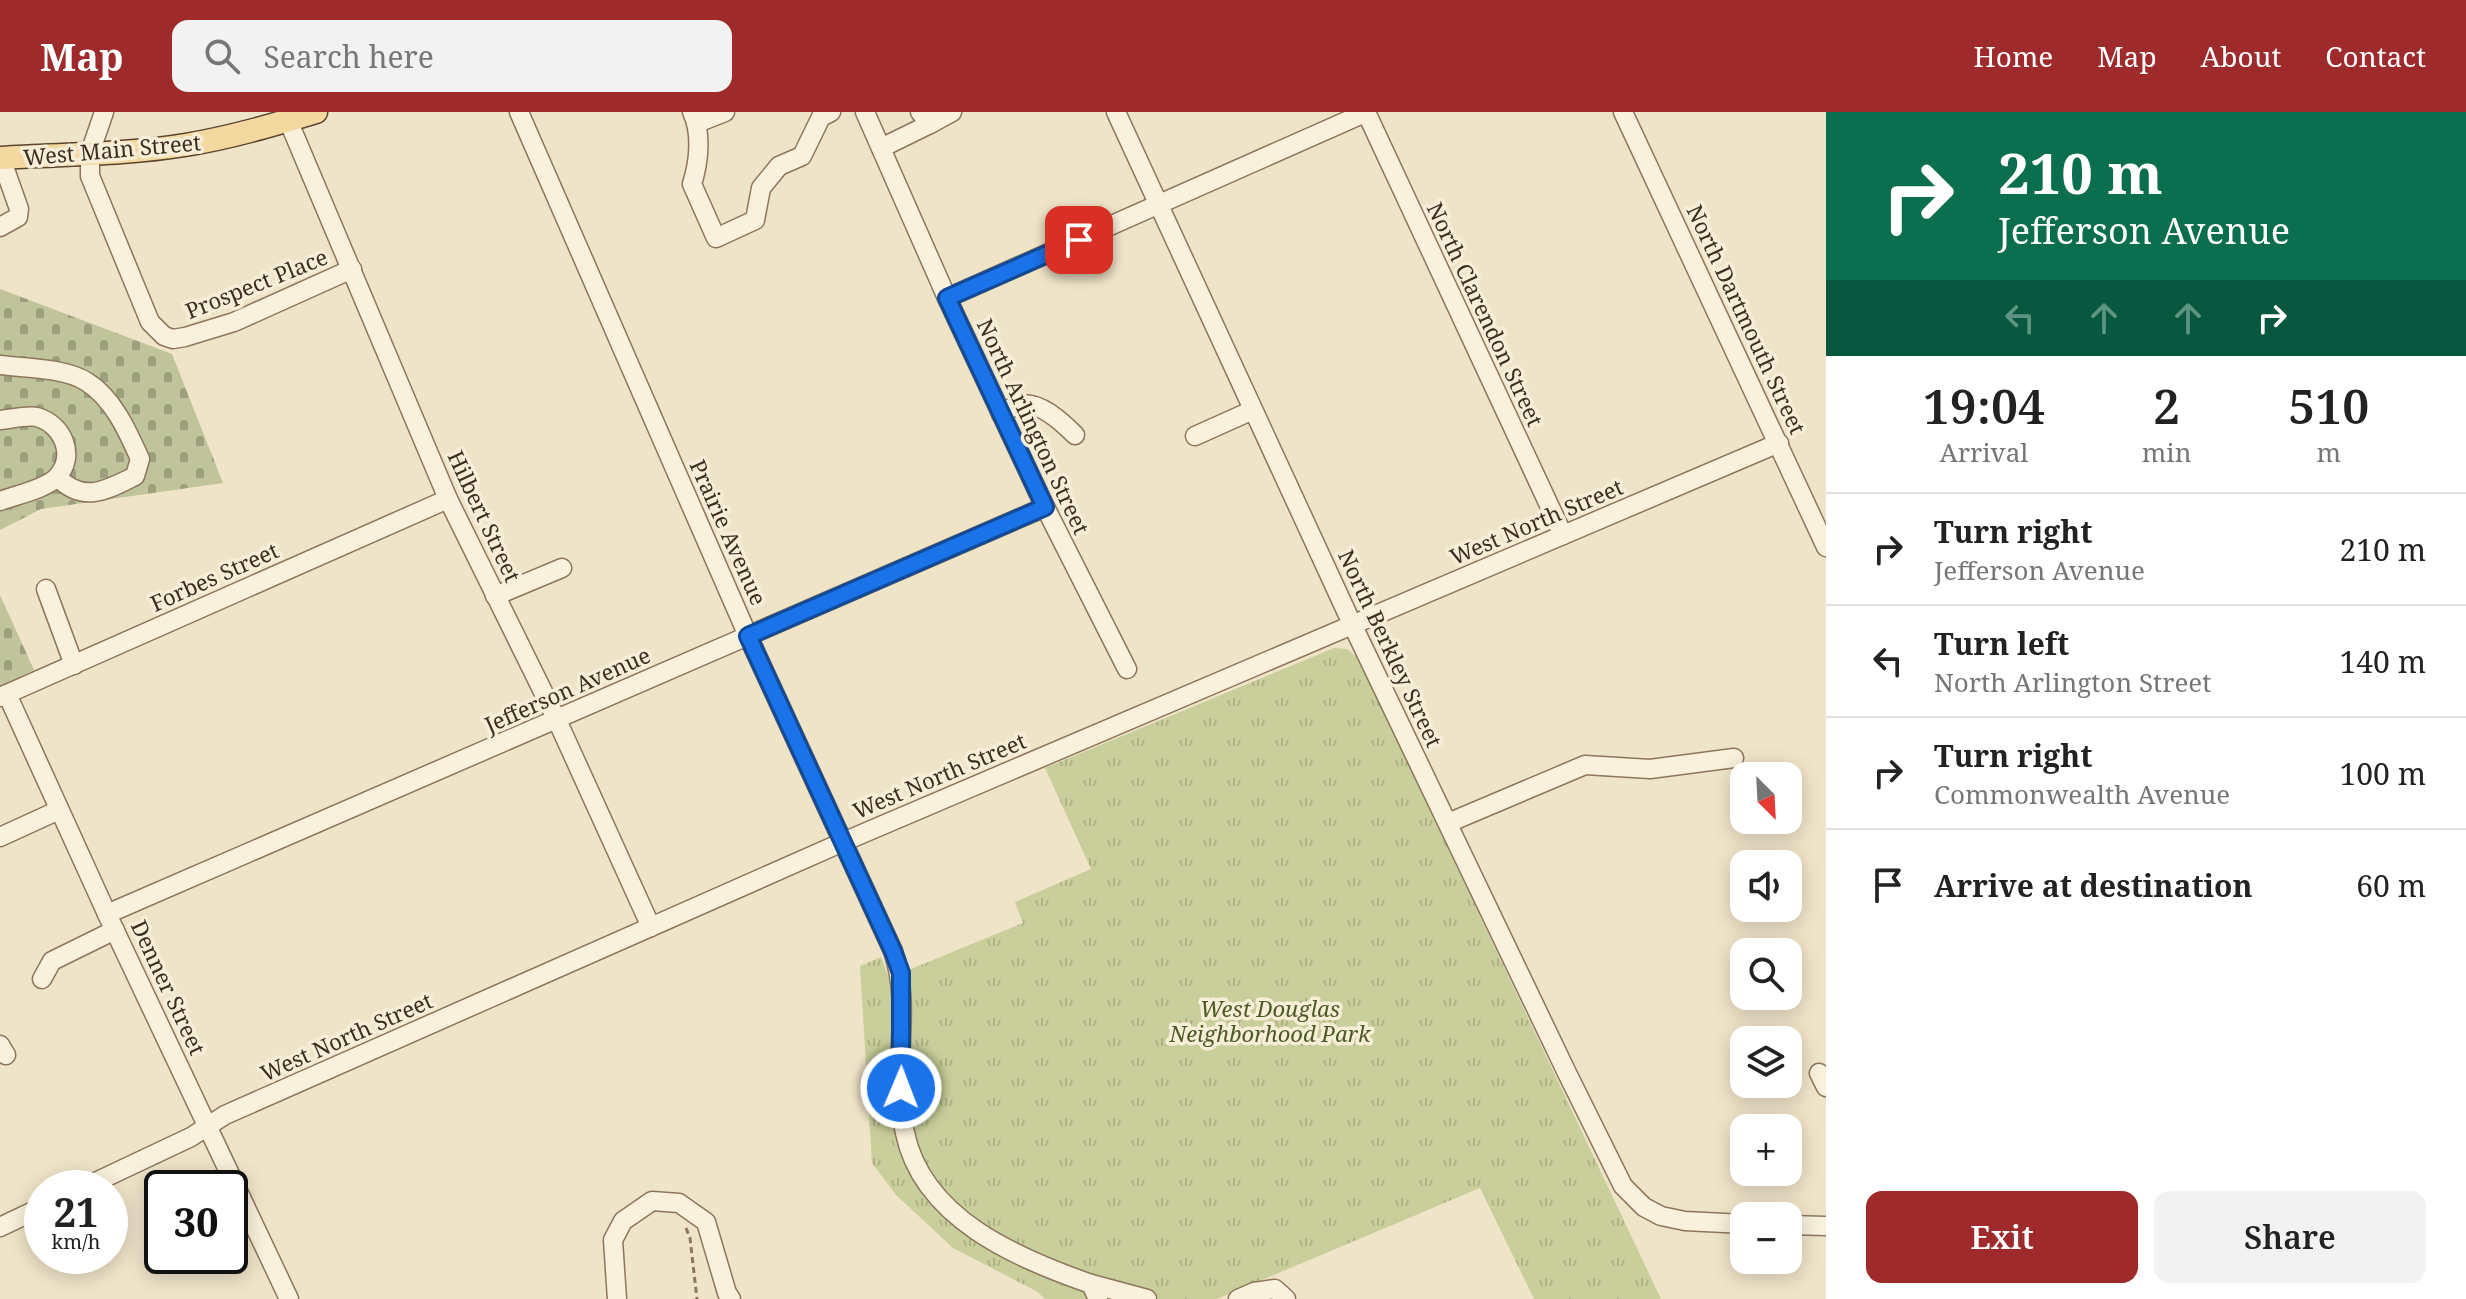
<!DOCTYPE html>
<html lang="en">
<head>
<meta charset="utf-8">
<style>
	body { margin:0; font-family:"Noto Serif",serif; background:#f2f2f2; color:#222; height:100vh; display:flex; flex-direction:column; font-size:30px; white-space:nowrap }
	* { box-sizing:border-box; margin:0 }
	p { font-size:26px; color:#767676 }
	.icon { flex:none; width:44px; height:44px; fill:none; stroke:currentColor; stroke-width:2; stroke-linecap:round; stroke-linejoin:round }
	.map { position:relative; flex:1; overflow:hidden }
	.side { display:flex; flex-direction:column; background:#fff; width:640px }
	.side>* { flex:none }
	.hud { background:#0b6e4f; color:#fff; overflow:hidden }
	.needle { width:52px; rotate:156deg }
	.controls { position:absolute; left:1730px; top:650px; display:grid; gap:16px }
	.controls a { display:grid; place-items:center; width:72px; height:72px; border-radius:16px; background:#fff; box-shadow:0 4px 20px #0003; font-size:40px }
	.speed { position:absolute; left:24px; top:1058px; display:flex; gap:16px; font-size:40px; font-weight:700; text-align:center }
	.speed>* { display:grid; place-content:center; width:104px; height:104px; border-radius:50%; background:#fff; box-shadow:0 4px 20px #0003; line-height:1 }
	.speed small { font-size:20px; font-weight:400 }
	.speed .limit { border:4px solid #111; border-radius:12px; background:#fff; color:#111 }
	.pin { position:absolute; display:grid; place-items:center; width:68px; height:68px; color:#fff; margin:-34px; border-radius:16px; box-shadow:0 4px 12px #0006 }
	.me { position:absolute; width:88px; margin:-44px; rotate:1deg; stroke-linejoin:round; filter:drop-shadow(0 0 6px #0008) }
	.turn { display:flex; align-items:center; gap:28px; height:168px; padding:0 40px; font-size:36px }
	.turn .icon { width:104px; height:104px; stroke-width:2.5 }
	.turn b { display:block; font-size:56px; line-height:68px }
	.lanes { display:flex; align-items:center; height:76px; padding:0 40px; background:#0003; justify-content:center; gap:40px; direction:ltr }
	.lanes .off { opacity:.35 }
	.eta { display:flex; justify-content:space-evenly; align-items:center; height:136px; text-align:center }
	.eta b { font-size:48px; font-weight:600; line-height:56px }
	.button { display:flex; gap:16px; margin-top:auto; padding:16px 40px }
	.button a { flex:1; height:92px; border-radius:16px; background:#9e2a2b; color:#fff; font-size:32px; font-weight:600; line-height:92px; text-align:center }
	.button a+a { background:#f2f2f2; color:#222 }
	ul { padding:0; list-style:none }
	li { display:flex; align-items:center; gap:24px; height:112px; padding:0 40px; border-top:2px solid #e0e0e0 }
	li div { flex:1 }
	li b { display:block; font-size:30px }
	li em { font-style:normal }
	header { display:flex; align-items:center; gap:48px; box-sizing:border-box; height:112px; padding:0 40px; background:#9e2a2b; color:#fff }
	header strong { font-size:38px }
	nav { display:flex; gap:44px; margin-inline-start:auto; font-size:28px }
	.search { width:560px; height:72px; background:#f2f2f2; display:flex; align-items:center; gap:20px; box-sizing:border-box; padding:0 28px; border-radius:16px; color:#767676; font-size:30px }
	main { display:flex; flex:1; min-height:0 }
	.map>svg:first-child { display:block }
	.cemetery { fill:url(#cemetery-stones) }
	.park { fill:url(#park-tufts) }
	.lines { fill:none; stroke-linecap:round; stroke-linejoin:round }
	.minor-casing { stroke:#8d765c; stroke-width:21 }
	.major-casing { stroke:#5b4430; stroke-width:25 }
	.path { stroke:#8d765c; stroke-width:3; stroke-dasharray:6 4; stroke-linecap:butt }
	.minor { stroke:#faf1dc; stroke-width:18 }
	.major { stroke:#f3d9a0; stroke-width:22 }
	.route-casing { stroke:#114b97; stroke-width:20 }
	.route { stroke:#1a73e8; stroke-width:14 }
	.labels { text-anchor:middle; dominant-baseline:central; stroke-width:7; stroke-linejoin:round; paint-order:stroke }
	.street-label { font-size:22px; fill:#3d2e20; stroke:#f7eed8 }
	.park-label { font-size:22px; font-style:italic; fill:#4d5a26; stroke:#f7eed8 }
</style>
</head>
<body>
<header>
<strong>Map</strong>
<div class="search"><svg class="icon" aria-label="search" viewBox="0 0 24 24"><circle cx="10" cy="10" r="6"/><path d="M15 15l6 6"/></svg>Search here</div>
<nav><a>Home</a><a>Map</a><a>About</a><a>Contact</a></nav>
</header>
<main>
<div class="map">
<svg width="1826" height="1187" viewBox="0 0 1826 1187">
	<defs>
		<pattern id="cemetery-stones" width="16" height="16" patternUnits="userSpaceOnUse" patternTransform="scale(2)"><rect width="16" height="16" fill="#bfc49a"/><path d="M2 7V4a2 2 0 0 1 4 0v3zM10 15v-3a2 2 0 0 1 4 0v3z" fill="#9ca07d"/></pattern>
		<pattern id="park-tufts" width="24" height="20" patternUnits="userSpaceOnUse" patternTransform="scale(2)"><rect width="24" height="20" fill="#c9cf9b"/><path d="M3 7l-1-3M5 7V3M7 7l1-3M15 17l-1-3M17 17v-4M19 17l1-3" fill="none" stroke="#aeb285"/></pattern>
	</defs>
	<rect width="100%" height="100%" fill="#f0e4c8"/>
	<g class="cemetery">
		<path d="M0,177L172,242L223,371L41,397L0,418Z"/>
		<path d="M0,483L34,558L0,574Z"/>
	</g>
	<path class="park" d="M1334,536L1347,537L1358,546L1661,1187H1534L1480,1076L1217,1187H1045L1036,1179L953,1136L896,1083L872,1051L860,854L881,845L889,866L1023,811L1015,790L1091,757L1045,656Z"/>
	<g class="lines">
		<defs>
			<g id="minor">
				<path d="M104,0L90,41V64L150,210L164,224L173,227L185,225L234,210L352,157"/>
				<path d="M519,0L748,524L893,839C906,877 901,914 900,954C900,976 900,999 905,1021C923,1107 1017,1146 1091,1172L1098,1187"/>
				<path d="M692,0C702,21 699,50 692,72L716,126L755,108L761,76L779,54L802,44L821,5L831,0"/>
				<path d="M865,0L947,186L1045,395L1127,557"/>
				<path d="M920,0L930,12L952,0"/>
				<path d="M1116,0L1353,514L1567,961L1623,1074L1644,1095L1661,1104L1685,1109L1744,1112"/>
				<path d="M1366,0L1563,423"/>
				<path d="M1623,0L1826,435"/>
				<path d="M288,8L448,387L557,608L651,815"/>
				<path d="M697,11L725,0"/>
				<path d="M881,36L930,12"/>
				<path d="M0,115L18,105L19,97L1,46"/>
				<path d="M947,186L1367,0"/>
				<path d="M0,253C25,256 66,256 87,270C113,286 128,320 140,347L135,364C106,378 84,392 57,365"/>
				<path d="M1001,302C1006,299 1013,294 1019,293C1039,288 1062,310 1075,323"/>
				<path d="M0,308C11,307 27,303 37,305C62,312 77,343 57,365C46,377 16,383 0,389"/>
				<path d="M1195,324L1253,298"/>
				<path d="M46,477L74,553"/>
				<path d="M495,484L562,456"/>
				<path d="M7,582L107,802L289,1187"/>
				<path d="M0,585L448,387"/>
				<path d="M1448,711L1585,653L1650,657L1734,646"/>
				<path d="M0,725L59,698"/>
				<path d="M107,802L1045,395"/>
				<path d="M42,867L52,849L115,818"/>
				<path d="M0,933L6,943"/>
				<path d="M1819,961L1826,975"/>
				<path d="M83,1076L191,1025L225,1003L843,730L1779,331"/>
				<path d="M1788,1113L1826,1114"/>
				<path d="M0,1115L42,1095"/>
				<path d="M1091,1172L1147,1187"/>
				<path d="M617,1187L613,1128L623,1109L652,1089L679,1091L706,1110L727,1181L731,1187"/>
				<path d="M1238,1187L1254,1180L1275,1177L1286,1187"/>
			</g>
			<path id="major" d="M0,46C61,42 124,43 185,33C229,26 273,13 316,0"/>
		</defs>
		<use href="#minor" class="minor-casing"/>
		<use href="#major" class="major-casing"/>
		<path class="path" d="M686,1116L690,1126L697,1187"/>
		<use href="#minor" class="minor"/>
		<use href="#major" class="major"/>
	</g>
	<g class="lines">
		<defs>
			<path id="route" d="M901,976V861L893,839L748,524L1045,395L947,186L1079,128"/>
		</defs>
		<use href="#route" class="route-casing"/>
		<use href="#route" class="route"/>
	</g>
	<g class="labels">
		<g class="street-label">
			<text transform="translate(112 37) rotate(-5)">West Main Street</text>
			<text transform="translate(256 171) rotate(-22)">Prospect Place</text>
			<text transform="translate(1486 202) rotate(65)">North Clarendon Street</text>
			<text transform="translate(1747 207) rotate(65)">North Dartmouth Street</text>
			<text transform="translate(1034 314) rotate(65)">North Arlington Street</text>
			<text transform="translate(485 404) rotate(65)">Hilbert Street</text>
			<text transform="translate(1536 409) rotate(-23)">West North Street</text>
			<text transform="translate(729 420) rotate(66)">Prairie Avenue</text>
			<text transform="translate(214 464) rotate(-24)">Forbes Street</text>
			<text transform="translate(1391 536) rotate(65)">North Berkley Street</text>
			<text transform="translate(567 577) rotate(-24)">Jefferson Avenue</text>
			<text transform="translate(939 663) rotate(-23)">West North Street</text>
			<text transform="translate(169 875) rotate(65)">Denner Street</text>
			<text transform="translate(346 924) rotate(-24)">West North Street</text>
		</g>
		<g class="park-label">
			<text x="1270" y="896">West Douglas<tspan x="1270" dy="25">Neighborhood Park</tspan></text>
		</g>
	</g>
</svg>
<div class="controls">
<a><svg class="needle" viewBox="-14 -14 28 28"><path d="M0-13l5 13h-10z" fill="#e53935"/><path d="M0 13l5-13h-10z" fill="#767676"/></svg></a>
<a><svg class="icon" aria-label="sound" viewBox="0 0 24 24"><path d="M4 9h4l5-4v14l-5-4H4zM17 9q2 3 0 6"/></svg></a>
<a><svg class="icon" aria-label="search" viewBox="0 0 24 24"><circle cx="10" cy="10" r="6"/><path d="M15 15l6 6"/></svg></a>
<a><svg class="icon" aria-label="layers" viewBox="0 0 24 24"><path d="M12 4l9 5-9 5-9-5zM3 14l9 5 9-5"/></svg></a>
<a>+</a>
<a>−</a>
</div>
<div class="speed"><div>21<small>km/h</small></div><div class="limit">30</div></div>
<div class="pin" style="left:1079px;top:128px;background:#d93025"><svg class="icon" aria-label="arrive" viewBox="0 0 24 24"><path d="M6 21V4h12l-3 4 3 4H6"/></svg></div>
<svg class="me" style="left:901px;top:976px" viewBox="-20 -20 40 40"><circle r="17" fill="#1a73e8" stroke="#fff" stroke-width="3"/><path d="M0-11L8 9 0 5-8 9z" fill="#fff"/></svg>
</div>
<section class="side">
<div class="hud">
<div class="turn"><svg class="icon" aria-label="right" viewBox="0 0 24 24"><path d="M7 20v-9h11M14 6l5 5-5 5"/></svg><div><b>210 m</b>Jefferson Avenue</div></div>
<div class="lanes"><svg class="icon off" aria-label="left" viewBox="0 0 24 24"><path d="M17 20v-9H6M10 6l-5 5 5 5"/></svg><svg class="icon off" aria-label="ahead" viewBox="0 0 24 24"><path d="M12 20V5M6 11l6-6 6 6"/></svg><svg class="icon off" aria-label="ahead" viewBox="0 0 24 24"><path d="M12 20V5M6 11l6-6 6 6"/></svg><svg class="icon" aria-label="right" viewBox="0 0 24 24"><path d="M7 20v-9h11M14 6l5 5-5 5"/></svg></div>
</div>
<div class="eta">
<div><b>19:04</b><p>Arrival</p></div>
<div><b>2</b><p>min</p></div>
<div><b>510</b><p>m</p></div>
</div>
<ul>
<li><svg class="icon" aria-label="right" viewBox="0 0 24 24"><path d="M7 20v-9h11M14 6l5 5-5 5"/></svg><div><b>Turn right</b><p>Jefferson Avenue</p></div><em>210 m</em></li>
<li><svg class="icon" aria-label="left" viewBox="0 0 24 24"><path d="M17 20v-9H6M10 6l-5 5 5 5"/></svg><div><b>Turn left</b><p>North Arlington Street</p></div><em>140 m</em></li>
<li><svg class="icon" aria-label="right" viewBox="0 0 24 24"><path d="M7 20v-9h11M14 6l5 5-5 5"/></svg><div><b>Turn right</b><p>Commonwealth Avenue</p></div><em>100 m</em></li>
<li><svg class="icon" aria-label="arrive" viewBox="0 0 24 24"><path d="M6 21V4h12l-3 4 3 4H6"/></svg><div><b>Arrive at destination</b></div><em>60 m</em></li>
</ul>
<div class="button"><a>Exit</a><a>Share</a></div>
</section>
</main>
</body>
</html>
